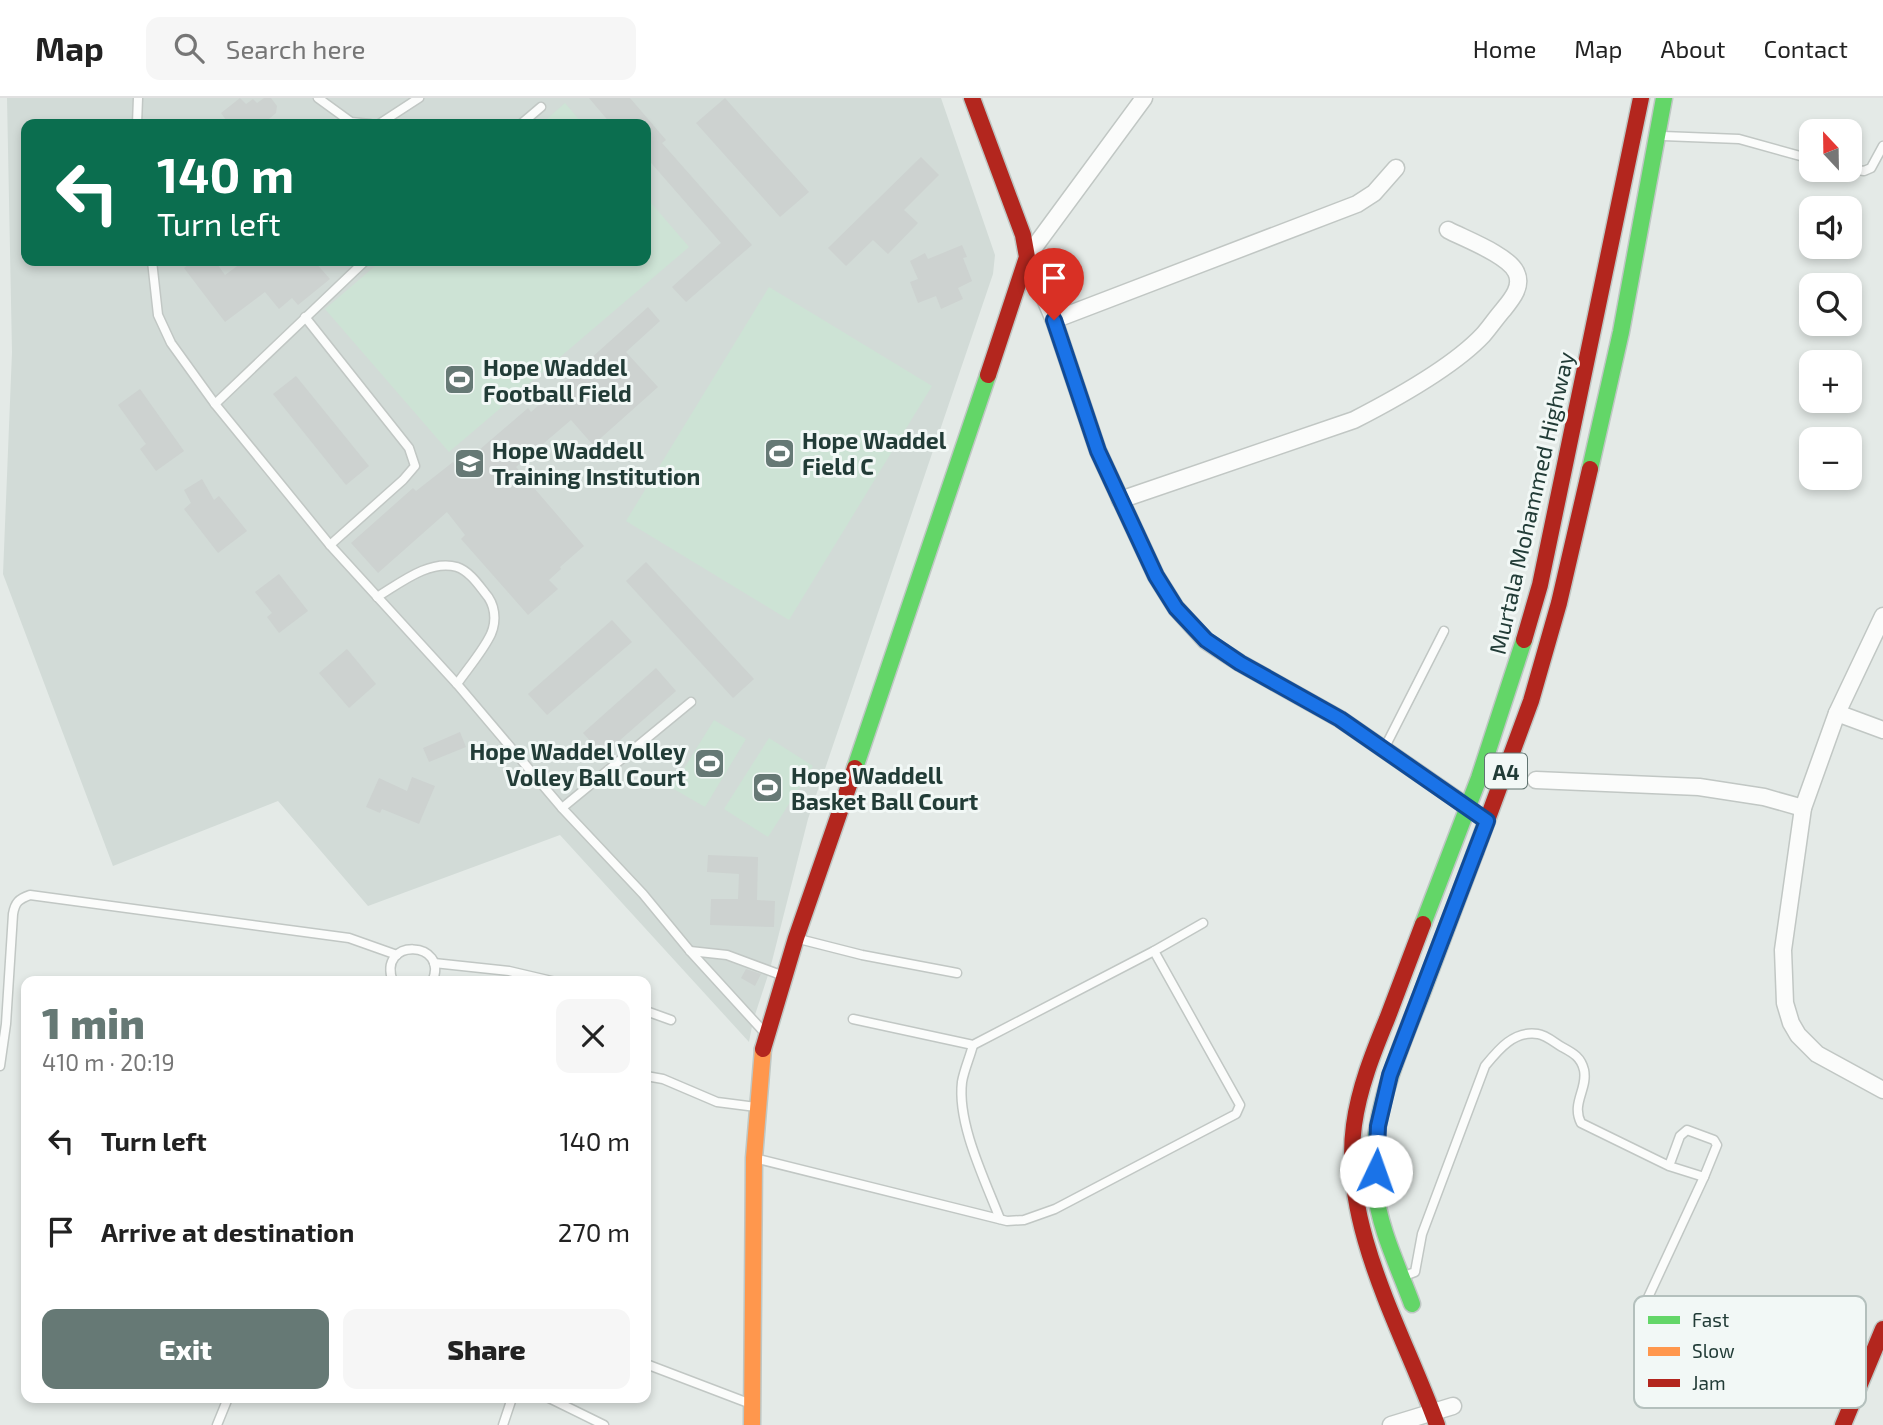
<!DOCTYPE html>
<html lang="en">
<head>
<meta charset="utf-8">
<style>
	body { margin:0; font-family:"Exo 2",sans-serif; background:#f6f6f6; color:#222; height:100vh; display:flex; flex-direction:column; font-size:26px; white-space:nowrap }
	* { box-sizing:border-box; margin:0 }
	p { font-size:23px; color:#767676 }
	.icon { flex:none; width:38px; height:38px; fill:none; stroke:currentColor; stroke-width:2; stroke-linecap:round; stroke-linejoin:round }
	.map { position:relative; flex:1; overflow:hidden }
	.panel { position:absolute; left:21px; top:878px; width:630px; height:427px; display:flex; flex-direction:column; background:#fff; border-radius:14px; box-shadow:0 4px 10px #0003 }
	.panel>* { flex:none }
	.banner { position:absolute; left:21px; top:21px; width:630px; height:147px; border-radius:14px; box-shadow:0 4px 10px #0003; background:#0b6e4f; color:#fff; overflow:hidden }
	.needle { width:46px; rotate:338deg }
	.fabs { position:absolute; left:1799px; top:21px; display:grid; gap:14px }
	.fabs a { display:grid; place-items:center; width:63px; height:63px; border-radius:14px; background:#fff; box-shadow:0 4px 10px #0003; font-size:35px }
	.pin { position:absolute; display:grid; place-items:center; width:60px; height:60px; color:#fff; margin:-72px -30px; border-radius:50% 50% 50% 0; rotate:-45deg; box-shadow:0 0 7px #0007 }
	.pin .icon { rotate:45deg }
	.me { position:absolute; width:77px; margin:-38px; rotate:3deg; stroke-linejoin:round; filter:drop-shadow(0 0 5px #0008) }
	.turn { display:flex; align-items:center; gap:24px; height:147px; padding:0 21px; font-size:32px }
	.turn .icon { width:91px; height:91px; stroke-width:2.5 }
	.turn b { display:block; font-size:49px; line-height:60px }
	.round { display:grid; place-items:center; flex:none; width:74px; height:74px; border-radius:14px; background:#f6f6f6 }
	.overview { display:flex; align-items:center; justify-content:space-between; height:119px; padding:0 21px }
	h1 { font-size:42px; font-weight:800; line-height:52px; color:#667975 }
	.action { display:flex; gap:14px; margin-top:auto; padding:14px 21px }
	.action a { flex:1; height:80px; border-radius:14px; background:#667975; color:#fff; font-size:28px; font-weight:800; line-height:80px; text-align:center }
	.action a+a { background:#f6f6f6; color:#222 }
	ul { padding:0; list-style:none }
	li { display:flex; align-items:center; gap:21px; height:91px; padding:0 21px }
	li div { flex:1 }
	li b { display:block; font-size:26px }
	li em { font-style:normal }
	header { display:flex; align-items:center; gap:42px; box-sizing:border-box; height:98px; padding:0 35px; background:#fff; border-bottom:2px solid #e0e0e0 }
	header strong { font-size:33px }
	nav { display:flex; gap:38px; margin-inline-start:auto; font-size:24px }
	.search { width:490px; height:63px; background:#f6f6f6; display:flex; align-items:center; gap:18px; box-sizing:border-box; padding:0 24px; border-radius:14px; color:#767676; font-size:26px }
	.map>svg:first-child { display:block }
	.built { fill:#d2dbd7; fill-rule:evenodd }
	.garden { fill:#cde3d5 }
	.building { fill:#cdd2d0 }
	.lines { fill:none; stroke-linecap:round; stroke-linejoin:round }
	.lane-casing { stroke:#c1c7c4; stroke-width:11 }
	.street-casing { stroke:#c1c7c4; stroke-width:19 }
	.fast-casing { stroke:#bfc7c4; stroke-width:19 }
	.slow-casing { stroke:#bfc7c4; stroke-width:19 }
	.jam-casing { stroke:#bfc7c4; stroke-width:19 }
	.lane { stroke:#fbfcfb; stroke-width:8 }
	.street { stroke:#fbfcfb; stroke-width:16 }
	.fast { stroke:#63d668; stroke-width:16 }
	.slow { stroke:#ff974d; stroke-width:16 }
	.jam { stroke:#b3261e; stroke-width:16 }
	.route-casing { stroke:#114b97; stroke-width:18 }
	.route { stroke:#1a73e8; stroke-width:12 }
	.labels { text-anchor:middle; dominant-baseline:central; stroke-width:6; stroke-linejoin:round; paint-order:stroke }
	.shield { fill:#f2f8f6; stroke:#607470; stroke-width:2 }
	.shield-label { font-size:21px; font-weight:bold; fill:#223c37 }
	.poi-label { font-size:23px; font-weight:bold; fill:#223c37; stroke:#f2f8f6; text-anchor:start }
	.street-label { font-size:23px; fill:#223c37; stroke:#f2f8f6 }
	.key { fill:#f2f8f6; stroke:#b4c0bd; stroke-width:2 }
	.key-label { font-size:19px; fill:#223c37 }
</style>
</head>
<body>
<header>
<strong>Map</strong>
<div class="search"><svg class="icon" aria-label="search" viewBox="0 0 24 24"><circle cx="10" cy="10" r="6"/><path d="M15 15l6 6"/></svg>Search here</div>
<nav><a>Home</a><a>Map</a><a>About</a><a>Contact</a></nav>
</header>
<div class="map">
<svg width="1883" height="1327" viewBox="0 0 1883 1327">
	<rect width="100%" height="100%" fill="#e4eae7"/>
	<path class="built" d="M7,0H941L995,157L993,176L808,721L770,871L753,923L749,944L560,737L368,808L278,703L113,768L3,476L12,254ZM26,26H646V163H26Z"/>
	<g class="garden">
		<path d="M565,5L583,26H541Z"/>
		<path d="M646,99L689,149L449,354L325,211L381,163H646Z"/>
		<path d="M769,189L932,288L789,522L626,423Z"/>
		<path d="M714,622L746,641L705,709L672,690Z"/>
		<path d="M769,640L813,668L768,739L724,711Z"/>
	</g>
	<g class="building">
		<path d="M240,0L246,6L253,1L257,5L264,0H271L277,8L276,15L263,26H229L221,15Z"/>
		<path d="M589,0H630L666,42L662,45L752,147L686,204L672,189L721,145L646,59V26H611Z"/>
		<path d="M725,0L809,94L780,119L696,25Z"/>
		<path d="M921,59L939,77L904,112L918,125L888,156L873,142L846,168L828,150Z"/>
		<path d="M962,147L967,159L963,160L972,183L958,190L963,201L941,211L936,198L918,205L910,184L918,181L910,163L925,155L928,161Z"/>
		<path d="M194,163H215L225,177L244,163H314L330,181L298,207L292,200L279,211L265,194L225,224L184,170Z"/>
		<path d="M648,209L660,223L626,254L658,289L593,347L571,322L516,369L584,448L560,469L561,471L549,482L558,491L528,517L461,441L465,437L447,414L378,475L351,445L413,390L416,393L453,364L458,370L528,310L531,314Z"/>
		<path d="M296,278L369,368L346,387L273,296Z"/>
		<path d="M140,291L184,353L156,373L140,351L146,346L118,307Z"/>
		<path d="M202,381L214,402L219,398L247,433L218,455L184,411L191,405L184,392Z"/>
		<path d="M646,464L754,581L733,600L626,483Z"/>
		<path d="M279,476L308,513L279,535L267,519L272,515L255,494Z"/>
		<path d="M612,522L632,544L547,617L528,596Z"/>
		<path d="M347,551L376,586L349,610L319,575Z"/>
		<path d="M656,570L676,593L603,657L583,635Z"/>
		<path d="M460,634L466,649L429,664L423,650Z"/>
		<path d="M412,679L435,688L419,726L382,711L380,715L366,709L379,680L407,693Z"/>
		<path d="M708,757L758,759L757,802L775,803L774,829L710,827L711,801H738L739,776L707,774Z"/>
		<path d="M746,871L761,876L755,888L741,880Z"/>
	</g>
	<g class="lines">
		<defs>
			<g id="lane">
				<path d="M318,0L351,24L370,26"/>
				<path d="M137,26L138,0"/>
				<path d="M379,26L419,0"/>
				<path d="M521,26L541,9"/>
				<path d="M1663,38L1739,41L1811,61"/>
				<path d="M1850,71L1864,73L1871,70L1883,48"/>
				<path d="M152,163L158,217L171,245L215,306L330,447L457,586L562,710L643,796L690,853L764,934"/>
				<path d="M305,219L409,350L415,368L403,382L330,447"/>
				<path d="M215,306L365,163"/>
				<path d="M377,499C399,486 429,461 457,469C469,473 478,486 485,495C495,506 497,522 491,536C483,553 468,570 457,586"/>
				<path d="M1384,651L1444,533"/>
				<path d="M562,710L691,604"/>
				<path d="M799,841L862,857L957,875"/>
				<path d="M690,853L727,857L781,877"/>
				<path d="M434,865L509,873L556,884"/>
				<path d="M393,884C376,839 451,842 432,884"/>
				<path d="M646,913L671,922"/>
				<path d="M853,921L973,947L1154,853L1203,825"/>
				<path d="M973,947C970,959 964,972 962,984C957,1026 985,1082 1000,1121"/>
				<path d="M0,968L6,926L13,816C15,804 19,801 30,797L349,840L397,857"/>
				<path d="M646,978L663,981L717,1004L756,1009"/>
				<path d="M758,1061L1007,1123L1024,1122L1055,1111L1236,1016L1240,1007L1154,853"/>
				<path d="M1407,1177L1415,1174L1422,1136L1485,968C1498,952 1514,932 1538,936C1546,937 1555,945 1562,949C1573,955 1581,959 1584,972C1588,991 1571,1005 1581,1025L1669,1068L1704,1079L1717,1047L1714,1042L1687,1032L1680,1038L1669,1068"/>
				<path d="M1645,1206L1704,1079"/>
				<path d="M646,1266L751,1306"/>
				<path d="M549,1300L604,1327"/>
				<path d="M217,1327L228,1300"/>
				<path d="M503,1327L512,1300"/>
			</g>
			<g id="street">
				<path d="M1144,0L1027,159L1054,222L1098,353L1156,478L1176,510L1206,543L1240,565L1340,621L1472,712"/>
				<path d="M1054,222L1357,106L1374,95L1396,70"/>
				<path d="M1120,402L1354,322C1393,302 1453,269 1483,237C1490,229 1496,220 1503,212C1512,201 1523,188 1516,174C1508,157 1465,141 1448,132"/>
				<path d="M1883,518L1837,615L1803,710L1783,852L1785,905L1791,925L1798,937L1817,956L1883,992"/>
				<path d="M1837,615L1883,632"/>
				<path d="M1536,682L1699,689L1764,699L1803,710"/>
				<path d="M1391,1327L1453,1308"/>
			</g>
			<g id="fast">
				<path d="M1590,371L1621,234L1664,0"/>
				<path d="M855,670L988,277"/>
				<path d="M1423,826L1479,680L1524,542"/>
				<path d="M1412,1206C1398,1168 1379,1130 1375,1090C1368,1021 1398,956 1422,895C1440,848 1457,802 1475,755"/>
			</g>
			<path id="slow" d="M752,1327L754,1060L763,951"/>
			<g id="jam">
				<path d="M972,0L1023,137L1027,159L988,277"/>
				<path d="M1524,542L1540,487L1641,0"/>
				<path d="M1475,755L1531,603L1559,505L1590,371"/>
				<path d="M1423,826C1411,858 1399,889 1387,921C1373,955 1359,990 1354,1027C1340,1128 1404,1235 1437,1327"/>
				<path d="M763,951L796,840L855,670"/>
				<path d="M1843,1327L1883,1231"/>
			</g>
		</defs>
		<use href="#lane" class="lane-casing"/>
		<use href="#street" class="street-casing"/>
		<use href="#fast" class="fast-casing"/>
		<use href="#slow" class="slow-casing"/>
		<use href="#jam" class="jam-casing"/>
		<use href="#lane" class="lane"/>
		<use href="#street" class="street"/>
		<use href="#fast" class="fast"/>
		<use href="#slow" class="slow"/>
		<use href="#jam" class="jam"/>
	</g>
	<g class="lines">
		<defs>
			<path id="route" d="M1054,222L1098,353L1156,478L1176,510L1206,542L1240,565L1340,621L1487,723L1390,977L1378,1028L1376,1073"/>
		</defs>
		<use href="#route" class="route-casing"/>
		<use href="#route" class="route"/>
	</g>
	<defs>
		<symbol id="stadium-square" viewBox="-11 -11 22 22"><rect x="-9" y="-9" width="18" height="18" rx="4" fill="#667975" stroke="#f2f8f6"/><path d="M0-5a6.5 5 0 1 0 0 10a6.5 5 0 1 0 0-10ZM-3.5-1.8h7v3.6h-7Z" fill="#fff"/></symbol>
		<symbol id="university-square" viewBox="-11 -11 22 22"><rect x="-9" y="-9" width="18" height="18" rx="4" fill="#667975" stroke="#f2f8f6"/><path d="M0-5L7-2L0 1L-7-2ZM-4 1L0 2.5L4 1V4Q0 6-4 4Z" fill="#fff"/></symbol>
	</defs>
	<g fill-rule="evenodd">
		<use href="#stadium-square" x="442" y="264" width="35" height="35"/>
		<use href="#stadium-square" x="762" y="338" width="35" height="35"/>
		<use href="#university-square" x="452" y="348" width="35" height="35"/>
		<use href="#stadium-square" x="692" y="648" width="35" height="35"/>
		<use href="#stadium-square" x="750" y="672" width="35" height="35"/>
	</g>
	<g class="labels">
		<rect class="shield" x="1485" y="655.5" width="42" height="35" rx="5"/>
		<g class="shield-label">
			<text x="1506" y="673">A4</text>
		</g>
		<g class="poi-label">
			<text x="483" y="269">Hope Waddel<tspan x="483" dy="26">Football Field</tspan></text>
			<text x="802" y="342">Hope Waddel<tspan x="802" dy="26">Field C</tspan></text>
			<text x="492" y="352">Hope Waddell<tspan x="492" dy="26">Training Institution</tspan></text>
			<text x="686" y="653" text-anchor="end">Hope Waddel Volley<tspan x="686" dy="26">Volley Ball Court</tspan></text>
			<text x="791" y="677">Hope Waddell<tspan x="791" dy="26">Basket Ball Court</tspan></text>
		</g>
		<g class="street-label">
			<text transform="translate(1531 405) rotate(-77)">Murtala Mohammed Highway</text>
		</g>
	</g>
	<rect x="1634" y="1198" width="232" height="112" rx="10" class="key"/>
	<rect x="1648" y="1218" width="32" height="8" fill="#63d668"/>
	<rect x="1648" y="1249" width="32" height="9" fill="#ff974d"/>
	<rect x="1648" y="1281" width="32" height="8" fill="#b3261e"/>
	<g class="key-label">
		<text x="1692" y="1229">Fast</text>
		<text x="1692" y="1260">Slow</text>
		<text x="1692" y="1292">Jam</text>
	</g>
</svg>
<div class="fabs">
<a><svg class="needle" viewBox="-14 -14 28 28"><path d="M0-13l5 13h-10z" fill="#e53935"/><path d="M0 13l5-13h-10z" fill="#767676"/></svg></a>
<a><svg class="icon" aria-label="sound" viewBox="0 0 24 24"><path d="M4 9h4l5-4v14l-5-4H4zM17 9q2 3 0 6"/></svg></a>
<a><svg class="icon" aria-label="search" viewBox="0 0 24 24"><circle cx="10" cy="10" r="6"/><path d="M15 15l6 6"/></svg></a>
<a>+</a>
<a>−</a>
</div>
<div class="pin" style="left:1054px;top:222px;background:#d93025"><svg class="icon" aria-label="arrive" viewBox="0 0 24 24"><path d="M6 21V4h12l-3 4 3 4H6"/></svg></div>
<svg class="me" style="left:1376px;top:1073px" viewBox="-20 -20 40 40"><circle r="19" fill="#fff"/><path d="M0-13L10 11 0 6-10 11z" fill="#1a73e8"/></svg>
<div class="banner">
<div class="turn"><svg class="icon" aria-label="left" viewBox="0 0 24 24"><path d="M17 20v-9H6M10 6l-5 5 5 5"/></svg><div><b>140 m</b>Turn left</div></div>
</div>
<section class="panel">
<div class="overview"><div><h1>1 min</h1><p>410 m · 20:19</p></div><a class="round"><svg class="icon" aria-label="close" viewBox="0 0 24 24"><path d="M6 6l12 12M18 6L6 18"/></svg></a></div>
<ul>
<li><svg class="icon" aria-label="left" viewBox="0 0 24 24"><path d="M17 20v-9H6M10 6l-5 5 5 5"/></svg><div><b>Turn left</b></div><em>140 m</em></li>
<li><svg class="icon" aria-label="arrive" viewBox="0 0 24 24"><path d="M6 21V4h12l-3 4 3 4H6"/></svg><div><b>Arrive at destination</b></div><em>270 m</em></li>
</ul>
<div class="action"><a>Exit</a><a>Share</a></div>
</section>
</div>
</body>
</html>
